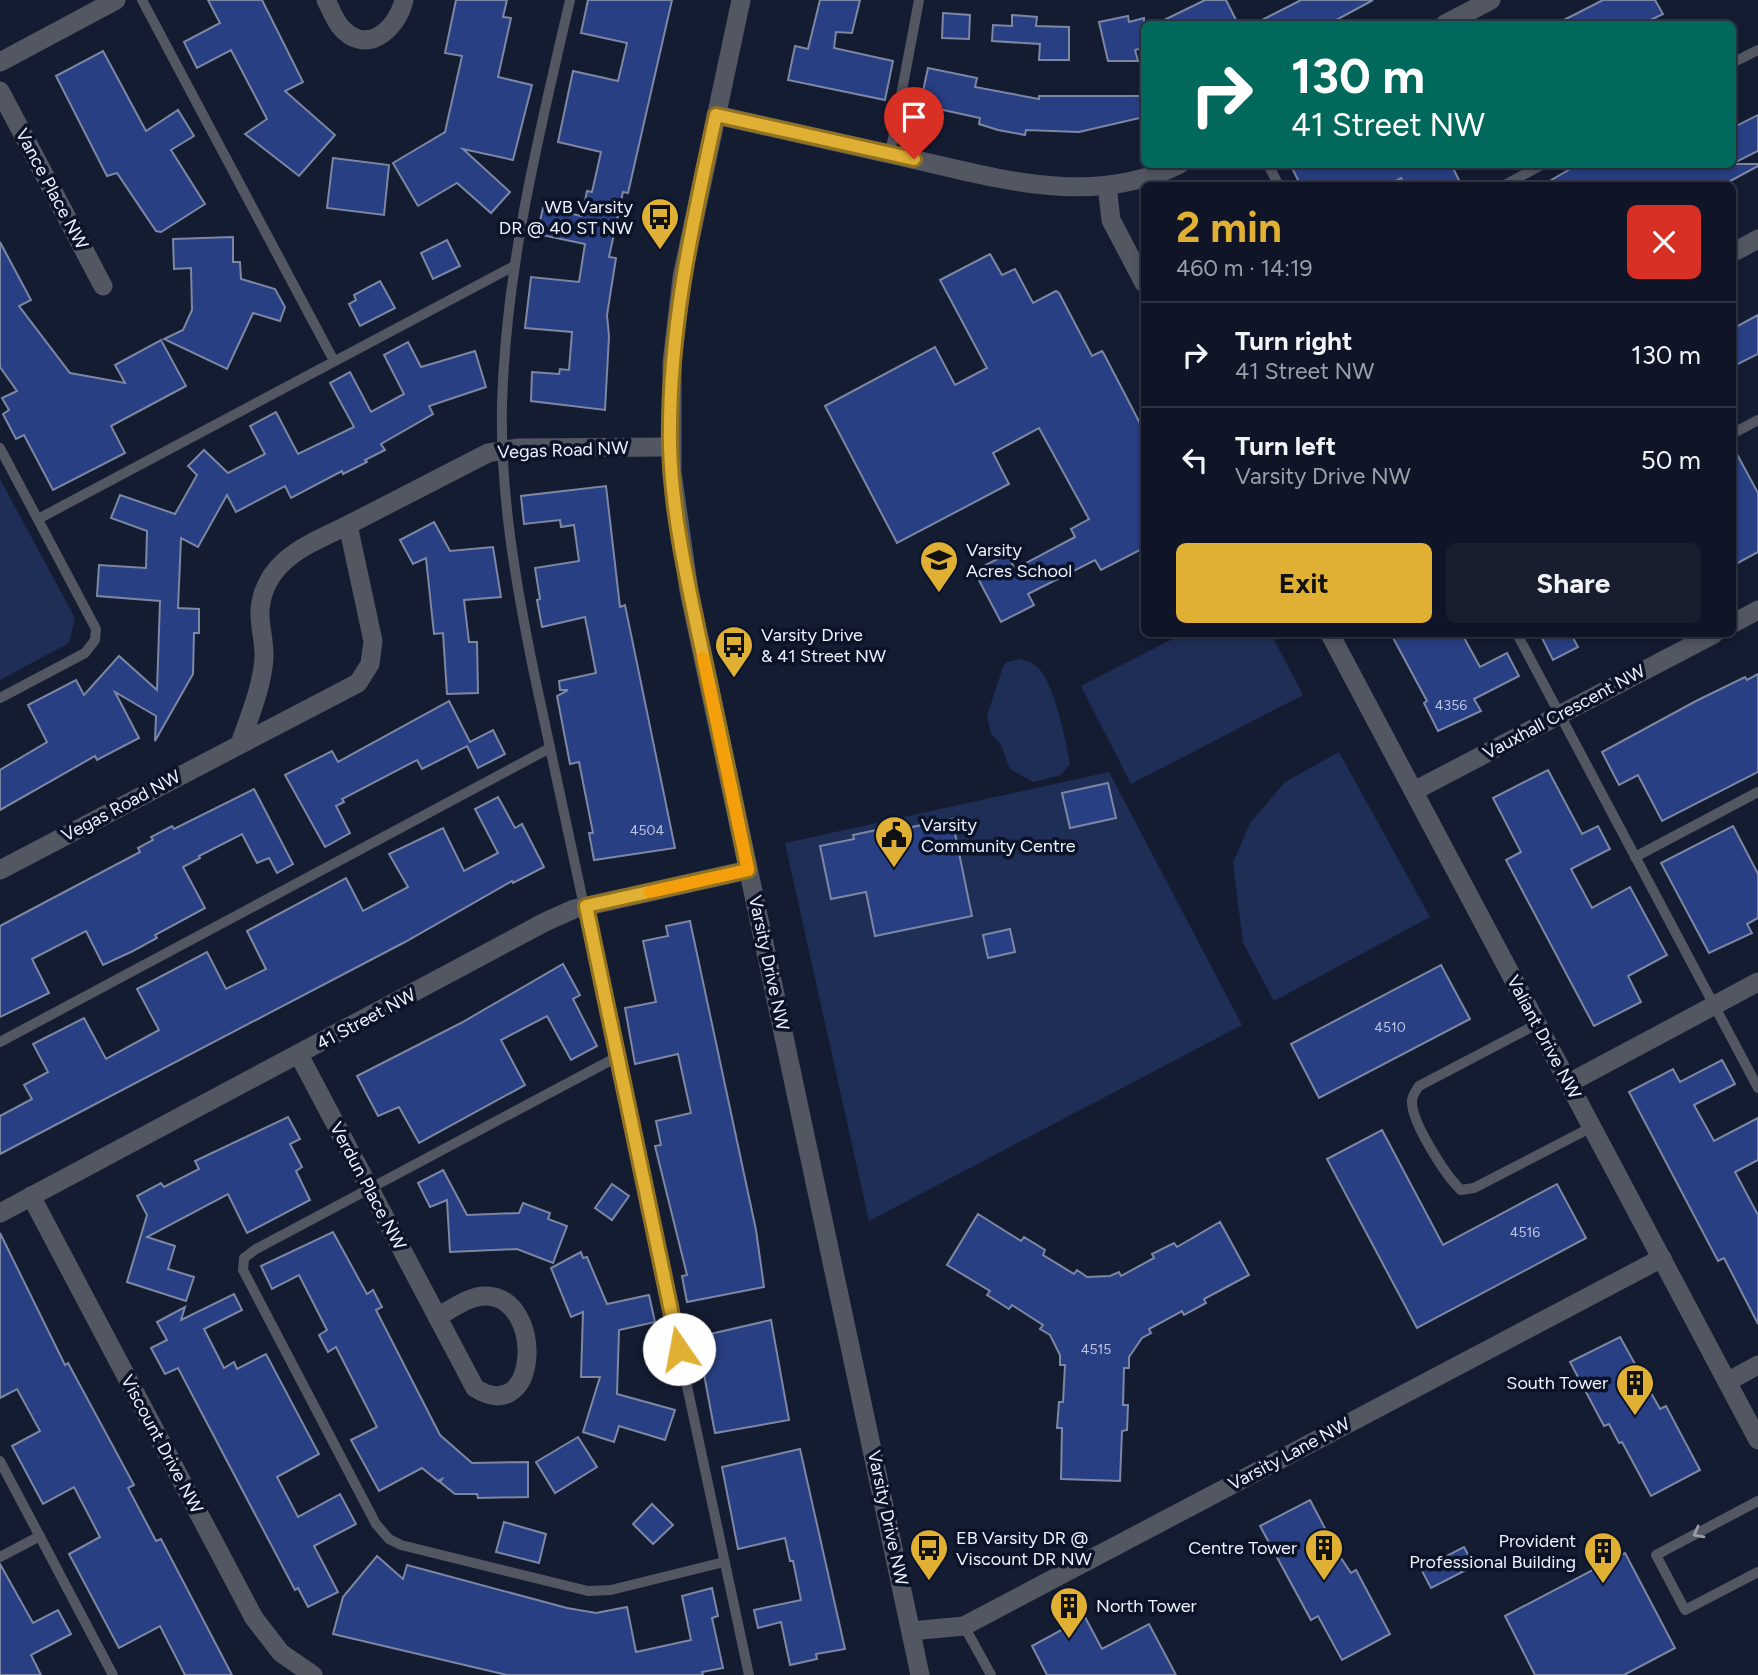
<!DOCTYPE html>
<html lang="en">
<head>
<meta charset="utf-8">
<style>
	body { margin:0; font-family:Figtree,sans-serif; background:#181e2e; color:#f1f3f6; height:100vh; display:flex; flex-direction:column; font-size:26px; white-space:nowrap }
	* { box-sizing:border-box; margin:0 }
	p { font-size:23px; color:#9b9fa7 }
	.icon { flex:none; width:38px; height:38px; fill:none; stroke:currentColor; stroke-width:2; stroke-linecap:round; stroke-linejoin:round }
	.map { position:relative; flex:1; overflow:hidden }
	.sheet { position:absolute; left:1141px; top:182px; width:595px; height:455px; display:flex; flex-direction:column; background:#0f1526; border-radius:10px; box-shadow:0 4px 10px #0003,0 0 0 2px #2f3443 }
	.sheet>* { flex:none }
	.hud { position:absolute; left:1141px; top:21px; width:595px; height:147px; border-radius:10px; box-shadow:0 4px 10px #0003,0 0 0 2px #2f3443; background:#00695c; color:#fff; overflow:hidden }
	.pin { position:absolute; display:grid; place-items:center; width:60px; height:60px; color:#fff; margin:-72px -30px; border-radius:50% 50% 50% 0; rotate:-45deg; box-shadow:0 0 7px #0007 }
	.pin .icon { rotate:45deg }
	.me { position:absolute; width:77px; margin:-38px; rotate:348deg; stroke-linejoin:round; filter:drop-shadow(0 0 5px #0008) }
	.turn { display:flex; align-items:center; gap:24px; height:147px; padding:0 35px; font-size:32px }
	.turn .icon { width:91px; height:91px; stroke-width:2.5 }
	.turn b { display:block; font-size:49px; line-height:60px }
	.round { display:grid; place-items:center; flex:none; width:74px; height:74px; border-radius:10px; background:#181e2e }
	.headline { display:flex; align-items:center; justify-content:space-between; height:119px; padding:0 35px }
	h1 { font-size:42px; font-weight:700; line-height:52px; color:#dfb033 }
	.action { display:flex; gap:14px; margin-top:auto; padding:14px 35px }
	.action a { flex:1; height:80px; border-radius:10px; background:#dfb033; color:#111; font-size:28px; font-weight:700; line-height:80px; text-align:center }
	.action a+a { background:#181e2e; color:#f1f3f6 }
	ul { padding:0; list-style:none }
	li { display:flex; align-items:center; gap:21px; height:105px; padding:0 35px; border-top:2px solid #2f3443 }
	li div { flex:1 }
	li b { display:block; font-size:26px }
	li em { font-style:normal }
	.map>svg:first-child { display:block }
	.green { fill:#1f2e56 }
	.building { fill:#293f84; stroke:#7c87a3; stroke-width:2 }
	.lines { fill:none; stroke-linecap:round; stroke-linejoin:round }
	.service { stroke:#525762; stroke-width:10 }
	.minor { stroke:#525762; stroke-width:19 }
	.oneway { stroke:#989da8 }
	.route-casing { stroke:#917221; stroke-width:18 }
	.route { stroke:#dfb033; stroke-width:12 }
	.slow { stroke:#f59e0b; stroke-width:12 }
	.labels { text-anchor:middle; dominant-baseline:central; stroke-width:7; stroke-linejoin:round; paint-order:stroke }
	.number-label { font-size:14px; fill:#bcc5e0 }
	.street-label { font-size:18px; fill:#edf2fe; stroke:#0b1328 }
	.poi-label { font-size:18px; fill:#edf2fe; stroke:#0b1328; text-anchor:start }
</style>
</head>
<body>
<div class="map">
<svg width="1758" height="1675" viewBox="0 0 1758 1675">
	<rect width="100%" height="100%" fill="#141c32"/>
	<g class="green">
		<path d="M0,479L75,618L69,643L0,680Z"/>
		<path d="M1182,634H1271L1303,695L1131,784L1081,686Z"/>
		<path d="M1021,659C1025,661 1032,662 1036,666C1054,679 1066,742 1070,764L1061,775L1033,782L1010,769L1000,743L991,734L987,716L1003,667L1007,662Z"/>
		<path d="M1339,752L1430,917L1274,1001L1243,943L1233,863L1250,823L1285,782Z"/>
		<path d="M1109,772L1242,1025L869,1221L785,843Z"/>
	</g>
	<g class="building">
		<path d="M208,0H262L303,82L285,91L335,135L299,176L245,134L267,119L231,50L197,68L184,42L220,23Z"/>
		<path d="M456,0H507L503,17L511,18L498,77L532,85L513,160L463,149L510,192L491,213L457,183L418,206L393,163L445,132L462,56L445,53Z"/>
		<path d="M588,0H672L628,193L623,192L609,257L616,258L607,315L609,336L605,410L531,401L532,372L559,374L560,369L569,370L572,332L525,328L531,277L579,282L585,244L537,234L543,208L582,216L587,191L592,192L601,152L558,142L573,71L618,81L627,43L581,33Z"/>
		<path d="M820,0H860L852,33L836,32L834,48L893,61L885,100L788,80L795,46L808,49Z"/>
		<path d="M1205,0H1226L1238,24H1156Z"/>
		<path d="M1301,0H1373L1329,24H1254Z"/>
		<path d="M1603,0H1655L1663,14L1642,24H1556Z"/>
		<path d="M943,13L970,15L969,39L942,38Z"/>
		<path d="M1012,15L1037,17L1036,26L1069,27V60H1039L1040,44L992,41L993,25L1012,26Z"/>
		<path d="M1128,16L1129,22L1144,18V48L1135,50L1138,61H1108L1099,22Z"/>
		<path d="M103,51L146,131L178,110L194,136L171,150L205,204L161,232L156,231L117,173L107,176L56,76Z"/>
		<path d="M928,68L977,78L975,87L1039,99V96H1144V117L1079,132L1026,130L1025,135L998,130L979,124L980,118L920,105Z"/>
		<path d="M1758,115V151L1732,164V128Z"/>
		<path d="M333,158L389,165L384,215L327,208Z"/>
		<path d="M1290,164H1451L1462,186H1405L1401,178L1387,186H1301Z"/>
		<path d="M1579,164H1758V166L1721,186H1541Z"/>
		<path d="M233,237V262H240L241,279L275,289L285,307L280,321L253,313L227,369L164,339L183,330L192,310L191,268L174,269L173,239Z"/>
		<path d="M447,240L460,266L433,279L421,253Z"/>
		<path d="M0,242L31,300L19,306L70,373L125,383L115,365L161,340L186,386L111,426L125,453L53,490L24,435L16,439L3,414L9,410L2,398L17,391L0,367Z"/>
		<path d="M990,254L1002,275L1015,269L1033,303L1056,291L1059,293L1092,356L1102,351L1104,354L1144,431V548L1101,570L1095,560L1028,594L1034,605L1001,622L974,571L1007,554L1015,569L1075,537L1071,529L1089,519L1039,428L993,453L1009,484L897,543L825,406L935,347L955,385L987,368L940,280Z"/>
		<path d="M380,281L395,308L360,326L349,304L356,300L354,295Z"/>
		<path d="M1758,315V354L1732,367V329Z"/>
		<path d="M408,342L421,367L475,351L486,387L429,406L433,414L381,444L385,450L365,460L367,462L343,474L342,471L291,498L285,486L236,512L227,495L198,547L181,538L178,608L199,609V633H194L193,674L155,741L156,716L115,692L139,738L97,760L95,756L0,810V770L47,742L28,705L76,680L84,695L119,656L157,690L160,601L97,596L99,565L146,568L147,531L111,518L120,495L175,514L197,475L188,466L204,450L228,473L265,454L250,426L276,412L298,454L354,427L330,383L350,372L371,412L404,394L384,355Z"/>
		<path d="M1732,445L1758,493V552L1732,566Z"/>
		<path d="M606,486L620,607L625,605L675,848L594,860L589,833H593L579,762L570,764L557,696L568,690H560L559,681L596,673L585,617L542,627L537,600L540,599L535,568L579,561L574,525L561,527L560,520L524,524L521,496Z"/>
		<path d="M434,522L450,551L493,547L501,597L464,600L469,642H477L478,693L447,694L443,633L434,634L426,558L413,564L400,540Z"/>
		<path d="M1391,634H1462L1480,667L1507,653L1519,676L1474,699L1481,711L1438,731L1424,703L1427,701Z"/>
		<path d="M1540,634H1571L1578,647L1553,660Z"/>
		<path d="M1758,674V772L1662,821L1638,775L1619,785L1602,752L1696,701L1745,677L1747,680Z"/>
		<path d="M449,701L470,742L493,730L505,754L478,768L467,746L422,769L417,760L342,799L344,802L336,806L350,833L325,847L285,775L332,751L338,762Z"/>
		<path d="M1548,770L1582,834L1598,826L1610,849L1571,869L1592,908L1630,887L1667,955L1628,976L1641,1002L1594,1026L1506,860L1521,852L1493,798Z"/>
		<path d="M1108,783L1116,818L1070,828L1062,793Z"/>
		<path d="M254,789L293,864L277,873L269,858L257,863L242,834L199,856L200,858L183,867L205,908L155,935L157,938L133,951L103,965L86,931L32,959L49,993L0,1017V926L140,852L138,848L153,840L151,837L172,826L174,829Z"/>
		<path d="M498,797L515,828L522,824L544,867L513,883L512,881L405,942L0,1154V1116L32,1099L24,1085L48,1072L33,1044L84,1018L106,1059L159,1030L137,989L207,952L226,989L266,969L247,931L346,878L363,911L408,887L389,854L443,828L464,871L498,853L475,809Z"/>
		<path d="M952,819L972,916L875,936L866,892L831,899L820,846L854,839L853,835L881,829L882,833Z"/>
		<path d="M1733,826L1758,874V918L1747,924L1752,933L1709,953L1661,863Z"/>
		<path d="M690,921L756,1230L764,1287L687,1302L682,1276L687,1275L655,1146L661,1145L656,1121L691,1113L678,1054L635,1064L625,1008L656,1002L643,941L668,936L666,926Z"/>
		<path d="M1010,929L1015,952L988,958L983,935Z"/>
		<path d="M563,964L580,995L573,999L597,1046L571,1060L547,1016L501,1040L525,1085L419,1143L399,1107L378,1116L357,1076L461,1023Z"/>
		<path d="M1441,965L1470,1019L1319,1098L1291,1044Z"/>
		<path d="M1722,1060L1735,1084L1694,1105L1714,1141L1758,1118V1160L1735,1172L1758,1215V1324L1724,1258L1718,1261L1629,1092L1673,1069L1680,1082Z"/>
		<path d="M288,1117L300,1139L290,1144L302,1167L296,1171L310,1200L247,1233L228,1194L147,1237L175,1246L168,1269L194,1277L186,1301L127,1282L147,1215L137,1196L161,1183L164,1187L199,1169L195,1161Z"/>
		<path d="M1382,1130L1443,1245L1557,1184L1586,1238L1417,1328L1327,1159Z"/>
		<path d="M443,1170L467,1215L519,1213L523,1203L550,1213L548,1219L567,1226L553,1263L517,1249L450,1252L447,1200L430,1207L418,1183Z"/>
		<path d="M612,1184L629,1196L612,1220L595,1208Z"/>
		<path d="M978,1214L1021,1241L1024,1237L1045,1250L1043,1255L1074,1274L1077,1270L1087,1277L1110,1276L1119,1272L1121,1276L1154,1258L1152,1254L1174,1243L1177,1247L1220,1222L1249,1275L1204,1299L1206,1303L1184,1315L1182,1311L1149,1329L1151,1333L1142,1338L1129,1357V1368H1124L1123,1405H1128L1127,1430L1122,1431L1120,1481L1061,1479L1062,1428H1057L1059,1402H1063L1065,1365H1060V1355L1050,1335L1040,1329L1043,1325L1012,1305L1009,1309L987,1295L990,1291L947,1265Z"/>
		<path d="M333,1232L367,1294L373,1290L382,1307L376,1310L440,1435L472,1463L528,1462V1497L478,1498L477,1494H455L440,1482L442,1479L438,1481L422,1468L379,1491L351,1440L377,1427L336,1347L328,1352L319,1335L327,1330L299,1275L272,1289L261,1266Z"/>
		<path d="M0,1233L65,1365L68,1363L134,1485L128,1488L156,1541L161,1539L232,1675H185L160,1626L119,1648L69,1554L100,1537L74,1487L43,1504L12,1446L40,1431L17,1389L0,1398Z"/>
		<path d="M581,1252L583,1258L587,1257L607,1304L649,1295L655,1322L619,1330L617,1394L675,1410L665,1440L619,1426L614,1442L583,1432L600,1377H581L583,1312L571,1317L551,1268Z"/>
		<path d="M234,1294L242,1310L204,1329L224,1368L234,1362L237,1369L266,1354L319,1454L277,1477L298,1517L340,1494L356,1524L314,1546L338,1592L308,1607L298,1588L295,1590L178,1368L165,1374L151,1348L167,1340L157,1322L185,1307L181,1320Z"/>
		<path d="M771,1320L789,1420L715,1433L697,1337Z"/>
		<path d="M1620,1337L1660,1409L1666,1406L1700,1470L1651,1496L1622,1442L1619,1443L1609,1424L1604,1426L1570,1362Z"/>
		<path d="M578,1437L597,1467L555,1493L536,1462Z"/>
		<path d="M800,1449L845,1649L816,1654L817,1659L790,1665L781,1622L758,1628L754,1610L801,1600L793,1561H790L785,1538L738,1549L722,1467Z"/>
		<path d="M1310,1500L1339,1555L1351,1573L1356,1570L1390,1634L1342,1660L1318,1616L1311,1620L1260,1526Z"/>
		<path d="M652,1504L673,1525L653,1544L633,1524Z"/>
		<path d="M504,1522L546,1534L539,1563L496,1552Z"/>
		<path d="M1464,1547L1474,1566L1431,1588L1421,1569Z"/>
		<path d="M1625,1553L1675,1648L1624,1675H1535L1505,1616Z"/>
		<path d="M377,1556L403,1579L407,1565L567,1608L596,1613L627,1607L636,1652L691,1640L682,1596L712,1588L718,1616L712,1618L723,1668L702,1672L703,1675H507L333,1634L343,1597Z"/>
		<path d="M0,1564L33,1623L58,1610L71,1634L31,1655L41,1675H0Z"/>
		<path d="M1085,1617L1102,1649L1149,1624L1176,1675H1047L1032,1646Z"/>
	</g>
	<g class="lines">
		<g class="service">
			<path d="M142,0L334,361"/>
			<path d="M570,0C539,135 506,265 502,404C500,494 516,585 534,673L749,1675"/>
			<path d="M1732,63L1758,50"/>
			<path d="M890,154L919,0"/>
			<path d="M1268,164L1279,186"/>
			<path d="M1503,186L1543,164"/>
			<path d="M1732,434L1758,420"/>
			<path d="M0,448L96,629L95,640L85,653L0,698"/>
			<path d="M38,519L514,266"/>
			<path d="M1517,634L1758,1088"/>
			<path d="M1635,857L1758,792"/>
			<path d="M1537,1024L1419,1086C1416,1091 1412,1095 1412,1101C1411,1122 1446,1176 1461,1190L1474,1188L1592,1127"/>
			<path d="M0,1042L550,748"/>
			<path d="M617,1057L256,1249L244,1258L243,1270L376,1524L389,1539L401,1545L588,1591L611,1590L724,1562"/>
			<path d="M0,1461L113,1675"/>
			<path d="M1758,1501L1656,1555L1685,1610L1758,1572"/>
			<path d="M0,1557L40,1536"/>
			<path d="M964,1626L991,1675"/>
		</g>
		<g class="minor">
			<path d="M326,0C330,8 334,18 339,25C365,58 397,30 404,0"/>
			<path d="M741,0L682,277L672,362V472L689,591L920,1675"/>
			<path d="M1445,24L1491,0"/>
			<path d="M0,62L116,0"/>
			<path d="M0,91L103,286"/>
			<path d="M716,115C778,129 841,143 903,157C994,177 1091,209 1180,164"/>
			<path d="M1107,186L1111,220L1144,283"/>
			<path d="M1732,253L1758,239"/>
			<path d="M1732,624L1758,610"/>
			<path d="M1330,634L1758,1440"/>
			<path d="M241,741C250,715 262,687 264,658C265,642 259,626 260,610C264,560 309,544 348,525"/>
			<path d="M1414,791L1714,634"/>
			<path d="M0,870L358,683L370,664L373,641L348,525L488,453L517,448L670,447"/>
			<path d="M299,1055L475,1388C539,1428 545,1299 487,1296C470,1295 452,1309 437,1317"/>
			<path d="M1569,1083L1758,982"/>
			<path d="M31,1196L254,1618L281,1653L313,1675"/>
			<path d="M0,1213L545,922L574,909L748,870"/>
			<path d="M1727,1382L1758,1365"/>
			<path d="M911,1631L964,1626L1662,1258"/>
		</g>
	</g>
	<defs><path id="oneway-chevron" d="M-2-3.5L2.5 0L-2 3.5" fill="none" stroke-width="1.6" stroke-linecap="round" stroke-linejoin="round" transform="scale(1.75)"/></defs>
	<use class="oneway" href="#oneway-chevron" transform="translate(1698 1533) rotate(152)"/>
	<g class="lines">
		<defs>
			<path id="route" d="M679,1349L586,906L748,870C733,795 717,720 701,646C687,580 672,514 670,446C668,333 692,225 716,115L914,159"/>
		</defs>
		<use href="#route" class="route-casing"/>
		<use href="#route" class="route"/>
		<path class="slow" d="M650,892L748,870L703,658"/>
	</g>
	<defs>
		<symbol id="bus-pin" viewBox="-11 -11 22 30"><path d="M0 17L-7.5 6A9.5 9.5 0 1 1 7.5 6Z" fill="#dfb033" stroke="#0b1328"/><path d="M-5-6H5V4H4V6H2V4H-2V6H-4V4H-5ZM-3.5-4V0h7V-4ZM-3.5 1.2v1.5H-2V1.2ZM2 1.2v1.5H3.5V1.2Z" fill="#111"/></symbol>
		<symbol id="school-pin" viewBox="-11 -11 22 30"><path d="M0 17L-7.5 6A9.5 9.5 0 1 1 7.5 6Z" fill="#dfb033" stroke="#0b1328"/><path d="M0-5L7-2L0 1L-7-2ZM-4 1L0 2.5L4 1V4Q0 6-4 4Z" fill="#111"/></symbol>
		<symbol id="civic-pin" viewBox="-11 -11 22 30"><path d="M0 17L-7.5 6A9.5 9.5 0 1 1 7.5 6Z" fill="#dfb033" stroke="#0b1328"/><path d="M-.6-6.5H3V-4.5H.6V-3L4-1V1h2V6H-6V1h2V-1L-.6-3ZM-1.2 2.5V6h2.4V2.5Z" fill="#111"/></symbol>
		<symbol id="building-pin" viewBox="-11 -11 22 30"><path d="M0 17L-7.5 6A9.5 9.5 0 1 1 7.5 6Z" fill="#dfb033" stroke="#0b1328"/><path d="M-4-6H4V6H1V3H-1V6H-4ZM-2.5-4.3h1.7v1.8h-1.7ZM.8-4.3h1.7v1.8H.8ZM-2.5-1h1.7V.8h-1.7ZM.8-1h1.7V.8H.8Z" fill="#111"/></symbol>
	</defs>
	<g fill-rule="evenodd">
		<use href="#bus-pin" x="638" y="195" width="44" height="60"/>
		<use href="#school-pin" x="917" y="538" width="44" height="60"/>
		<use href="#bus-pin" x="712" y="623" width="44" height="60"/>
		<use href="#civic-pin" x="872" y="813" width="44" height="60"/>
		<use href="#building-pin" x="1613" y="1361" width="44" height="60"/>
		<use href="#bus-pin" x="907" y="1526" width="44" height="60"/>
		<use href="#building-pin" x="1302" y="1526" width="44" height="60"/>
		<use href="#building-pin" x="1581" y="1529" width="44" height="60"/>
		<use href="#building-pin" x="1047" y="1584" width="44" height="60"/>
	</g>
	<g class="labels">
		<g class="number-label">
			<text x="1451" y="705">4356</text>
			<text x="647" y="830">4504</text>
			<text x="1390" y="1027">4510</text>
			<text x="1525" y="1232">4516</text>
			<text x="1096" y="1349">4515</text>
		</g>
		<g class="street-label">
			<text transform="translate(52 189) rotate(62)">Vance Place NW</text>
			<text transform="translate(563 450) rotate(-2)">Vegas Road NW</text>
			<text transform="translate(1564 712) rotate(-28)">Vauxhall Crescent NW</text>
			<text transform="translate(121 806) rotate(-28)">Vegas Road NW</text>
			<text transform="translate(769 963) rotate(78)">Varsity Drive NW</text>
			<text transform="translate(366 1019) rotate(-28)">41 Street NW</text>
			<text transform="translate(1544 1037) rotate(62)">Valiant Drive NW</text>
			<text transform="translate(368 1186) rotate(62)">Verdun Place NW</text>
			<text transform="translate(162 1444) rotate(62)">Viscount Drive NW</text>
			<text transform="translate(1289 1454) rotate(-28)">Varsity Lane NW</text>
			<text transform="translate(888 1518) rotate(78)">Varsity Drive NW</text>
		</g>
		<g class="poi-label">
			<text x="633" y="207" text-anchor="end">WB Varsity<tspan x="633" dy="21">DR @ 40 ST NW</tspan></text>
			<text x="966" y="550">Varsity<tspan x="966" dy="21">Acres School</tspan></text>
			<text x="761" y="635">Varsity Drive<tspan x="761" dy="21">&amp; 41 Street NW</tspan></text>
			<text x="921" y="825">Varsity<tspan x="921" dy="21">Community Centre</tspan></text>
			<text x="1608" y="1383" text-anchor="end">South Tower</text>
			<text x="956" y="1538">EB Varsity DR @<tspan x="956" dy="21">Viscount DR NW</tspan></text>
			<text x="1576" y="1541" text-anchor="end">Provident<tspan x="1576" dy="21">Professional Building</tspan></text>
			<text x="1297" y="1548" text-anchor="end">Centre Tower</text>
			<text x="1096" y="1606">North Tower</text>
		</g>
	</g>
</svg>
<div class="pin" style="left:914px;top:159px;background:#d93025"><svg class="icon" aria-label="arrive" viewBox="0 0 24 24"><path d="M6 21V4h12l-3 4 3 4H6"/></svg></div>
<svg class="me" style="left:679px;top:1349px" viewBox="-20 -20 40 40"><circle r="19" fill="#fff"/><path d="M0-13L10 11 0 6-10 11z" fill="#dfb033"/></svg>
<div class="hud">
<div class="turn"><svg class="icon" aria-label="right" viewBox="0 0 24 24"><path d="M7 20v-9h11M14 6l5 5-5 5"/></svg><div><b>130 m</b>41 Street NW</div></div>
</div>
<section class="sheet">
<div class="headline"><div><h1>2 min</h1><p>460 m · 14:19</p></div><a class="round" style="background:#d93025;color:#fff"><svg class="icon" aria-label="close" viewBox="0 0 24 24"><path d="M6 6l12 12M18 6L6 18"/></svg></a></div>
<ul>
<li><svg class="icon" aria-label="right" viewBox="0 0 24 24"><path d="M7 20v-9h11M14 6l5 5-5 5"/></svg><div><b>Turn right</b><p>41 Street NW</p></div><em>130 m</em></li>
<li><svg class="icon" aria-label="left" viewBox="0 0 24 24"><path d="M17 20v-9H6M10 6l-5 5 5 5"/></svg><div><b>Turn left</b><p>Varsity Drive NW</p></div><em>50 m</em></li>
</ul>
<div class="action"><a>Exit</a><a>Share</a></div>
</section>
</div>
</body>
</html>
